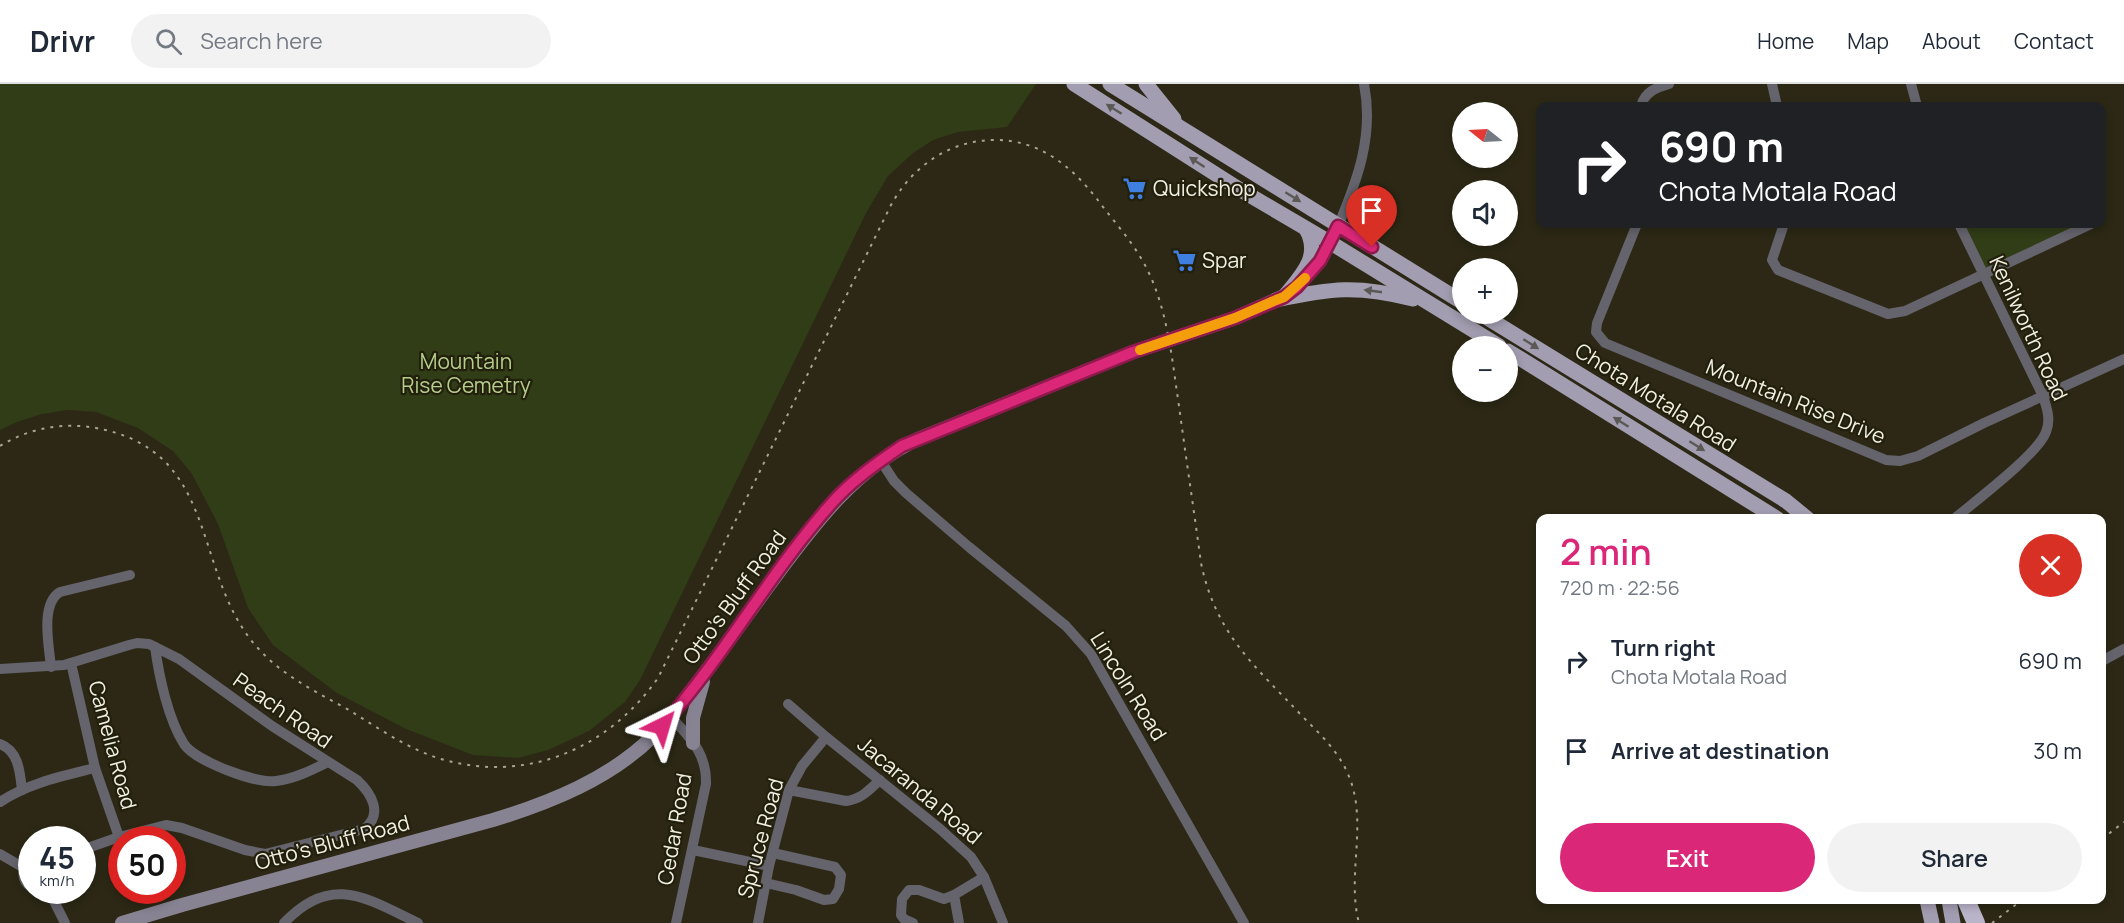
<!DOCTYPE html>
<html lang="en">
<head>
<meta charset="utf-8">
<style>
	body { margin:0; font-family:Manrope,sans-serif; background:#f2f2f3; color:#1f2937; height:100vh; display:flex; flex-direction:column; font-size:22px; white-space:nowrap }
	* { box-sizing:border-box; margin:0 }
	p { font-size:20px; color:#747a83 }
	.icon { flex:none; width:33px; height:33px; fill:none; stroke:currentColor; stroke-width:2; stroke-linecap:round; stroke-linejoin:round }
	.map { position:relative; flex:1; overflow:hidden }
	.panel { position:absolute; left:1536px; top:430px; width:570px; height:390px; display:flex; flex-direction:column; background:#fff; border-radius:12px; box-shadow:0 3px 9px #0003 }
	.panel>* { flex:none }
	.hud { position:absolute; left:1536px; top:18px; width:570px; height:126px; border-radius:12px; box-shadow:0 3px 9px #0003; background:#202124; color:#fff; overflow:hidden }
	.needle { width:39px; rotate:288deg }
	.tools { position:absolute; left:1452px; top:18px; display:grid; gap:12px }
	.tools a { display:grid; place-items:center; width:66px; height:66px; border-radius:50%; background:#fff; box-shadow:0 3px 9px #0003; font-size:30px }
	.speed { position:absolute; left:18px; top:742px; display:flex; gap:12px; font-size:30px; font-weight:700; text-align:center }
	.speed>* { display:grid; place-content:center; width:78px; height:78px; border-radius:50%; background:#fff; box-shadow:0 3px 9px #0003; line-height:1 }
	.speed small { font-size:15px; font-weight:400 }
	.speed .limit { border:9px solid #d22; background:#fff; color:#111 }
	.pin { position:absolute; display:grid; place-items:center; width:51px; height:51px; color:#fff; margin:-62px -26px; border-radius:50% 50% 50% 0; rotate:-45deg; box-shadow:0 0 6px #0007 }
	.pin .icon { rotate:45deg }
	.me { position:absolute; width:66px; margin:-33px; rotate:40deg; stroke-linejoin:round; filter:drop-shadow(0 0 4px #0008) }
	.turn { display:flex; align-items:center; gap:21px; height:126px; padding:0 24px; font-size:27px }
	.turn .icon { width:78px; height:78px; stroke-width:2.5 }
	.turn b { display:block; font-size:42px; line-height:51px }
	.round { display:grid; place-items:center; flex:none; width:63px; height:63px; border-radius:32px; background:#f2f2f3 }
	.headline { display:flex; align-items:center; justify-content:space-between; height:102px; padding:0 24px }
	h1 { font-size:36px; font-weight:600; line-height:45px; color:#db2777 }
	.primary-button { display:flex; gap:12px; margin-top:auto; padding:12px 24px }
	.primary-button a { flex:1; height:69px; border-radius:36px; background:#db2777; color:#fff; font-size:24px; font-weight:600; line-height:69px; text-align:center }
	.primary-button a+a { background:#f2f2f3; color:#1f2937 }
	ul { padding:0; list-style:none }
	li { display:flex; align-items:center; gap:18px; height:90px; padding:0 24px }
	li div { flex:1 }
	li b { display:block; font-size:22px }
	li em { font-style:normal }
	header { display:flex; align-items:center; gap:36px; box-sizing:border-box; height:84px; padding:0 30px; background:#fff; border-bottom:2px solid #e0e1e3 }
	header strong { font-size:28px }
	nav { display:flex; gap:33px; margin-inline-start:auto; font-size:21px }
	.search { width:420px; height:54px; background:#f2f2f3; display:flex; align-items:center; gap:15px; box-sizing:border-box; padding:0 21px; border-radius:33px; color:#747a83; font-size:22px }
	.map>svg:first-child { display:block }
	.green { fill:#303d16 }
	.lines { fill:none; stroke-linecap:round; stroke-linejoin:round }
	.minor { stroke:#65636c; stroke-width:10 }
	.secondary { stroke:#888392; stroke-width:14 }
	.primary { stroke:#a29db0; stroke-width:15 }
	.motorway { stroke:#bab4ca; stroke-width:18 }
	.rail { stroke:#a7a495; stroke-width:2; stroke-dasharray:3 6; stroke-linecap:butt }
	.oneway { fill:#5c5856 }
	.route-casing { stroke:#8e194d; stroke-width:15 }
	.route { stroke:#db2777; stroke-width:10 }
	.slow { stroke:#f59e0b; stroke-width:10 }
	.labels { text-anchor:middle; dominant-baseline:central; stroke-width:4.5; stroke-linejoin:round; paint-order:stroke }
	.poi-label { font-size:21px; fill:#f2f0e3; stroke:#221f0c; text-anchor:start }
	.street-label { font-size:21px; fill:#f2f0e3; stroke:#221f0c }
	.park-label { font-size:21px; fill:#b5ce8b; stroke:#221f0c }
</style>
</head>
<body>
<header>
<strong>Drivr</strong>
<div class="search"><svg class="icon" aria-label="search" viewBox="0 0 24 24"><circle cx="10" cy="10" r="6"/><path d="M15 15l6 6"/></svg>Search here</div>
<nav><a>Home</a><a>Map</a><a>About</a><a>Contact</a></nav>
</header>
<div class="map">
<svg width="2124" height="839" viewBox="0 0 2124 839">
	<rect width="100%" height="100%" fill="#2c2815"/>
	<g class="green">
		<path d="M0,0H1036L1007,43L958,48L933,56L913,69L888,92L866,129L640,596L625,618L589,647L548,666L518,674L473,671L406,645L337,609L273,561L248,524L218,440L192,390L173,367L138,344L96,328L68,326L42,330L17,338L0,346Z"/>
		<path d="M1962,140H2087L1986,184Z"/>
	</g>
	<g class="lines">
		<g class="minor">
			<path d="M1772,0L1777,22"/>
			<path d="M1911,0L1917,22"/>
			<path d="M1641,22C1645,8 1655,4 1669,0"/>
			<path d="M1637,140L1597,239L1596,248L1605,259L1886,376L1900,377L1918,372L1984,339L2124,275"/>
			<path d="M1784,140L1772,176L1778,186L1888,230L1905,227L2091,140"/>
			<path d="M1338,142C1358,95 1374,51 1364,0"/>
			<path d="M881,377L894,397L906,409L969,463L1066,542L1091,570L1244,839"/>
			<path d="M1954,435C1974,418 2038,370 2046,348C2051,336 2047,324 2043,312L1959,140"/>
			<path d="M155,563C159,592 168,635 184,660C195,677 256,700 276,697C294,695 312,686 328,678"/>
			<path d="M2102,577L2124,565"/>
			<path d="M71,579L95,684L119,753"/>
			<path d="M51,583C49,562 40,520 60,508L130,491"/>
			<path d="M0,585L64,581L129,561L137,559L149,560L179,575L272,642L357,696C371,709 384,730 364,745L265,770L245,766L182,744L166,741L119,753L82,766"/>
			<path d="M788,620L826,653L940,745L971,773L984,793L1003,839"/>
			<path d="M671,633C690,654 707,669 706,700L676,839"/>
			<path d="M0,660C19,667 20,689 22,706"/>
			<path d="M789,706L846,717C862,715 869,706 880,696"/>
			<path d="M0,718C28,699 63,692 95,684"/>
			<path d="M693,766L769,782"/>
			<path d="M0,770L24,784"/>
			<path d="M32,777C21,785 20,796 32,804"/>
			<path d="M766,799L796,806L824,816L833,815L839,805L841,791L835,783L773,769"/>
			<path d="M49,807L65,839"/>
			<path d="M284,839C331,789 366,814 418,839"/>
			<path d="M758,839L769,782L789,706L802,682L826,653"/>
			<path d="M913,839L904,835L901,831L902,815L909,806H919L944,815L954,811"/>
			<path d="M959,839L954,811L984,793"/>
		</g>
		<g class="secondary">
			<path d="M1303,196L1320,177L1338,142"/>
			<path d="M693,659V634L703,598"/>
			<path d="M122,839L182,821L493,736C549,719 610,695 653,652C667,639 679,622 691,607C720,570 747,531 775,493C815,439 855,385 918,355L1133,268L1235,234L1284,212"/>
		</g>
		<g class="primary">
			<path d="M1074,0L1239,105L1331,159L1499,262"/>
			<path d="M1110,0L1462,218"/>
			<path d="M1146,0L1174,35"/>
			<path d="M1284,213C1301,192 1322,172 1306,145"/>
			<path d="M1276,216C1331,204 1358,201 1413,215"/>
			<path d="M1481,230L1786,417L1808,435"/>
			<path d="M1508,267L1778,435"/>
			<path d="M1927,816L1932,839"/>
			<path d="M1949,816L1953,839"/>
		</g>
		<path class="motorway" d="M1966,816L1976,839"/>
		<g class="rail">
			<path d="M0,362C29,344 63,338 96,344C221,367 191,488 256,562C281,591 316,608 349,626C378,644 408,665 441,675C526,700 608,665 658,594L890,123C911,83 949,56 995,56C1040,56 1071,82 1097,115C1114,138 1134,159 1147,185C1168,227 1172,276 1179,322C1186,374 1194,427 1201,479C1216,551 1255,582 1303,633C1320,650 1338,667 1348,690C1369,738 1346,790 1359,839"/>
			<path d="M2102,755L2124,738"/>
			<path d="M1992,839L2022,816"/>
		</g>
	</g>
	<defs><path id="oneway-solid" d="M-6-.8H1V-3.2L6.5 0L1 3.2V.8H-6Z" transform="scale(1.5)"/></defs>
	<g class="oneway">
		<use href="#oneway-solid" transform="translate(1114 25) rotate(-148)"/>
		<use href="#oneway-solid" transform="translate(1197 78) rotate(-147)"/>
		<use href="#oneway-solid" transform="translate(1293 113) rotate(32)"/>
		<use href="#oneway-solid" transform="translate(1373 207) rotate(-172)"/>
		<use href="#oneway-solid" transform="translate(1531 260) rotate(32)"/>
		<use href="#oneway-solid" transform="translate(1621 338) rotate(-148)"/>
		<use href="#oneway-solid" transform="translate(1697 362) rotate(32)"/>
	</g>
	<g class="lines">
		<defs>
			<path id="route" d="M662,642C724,573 769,490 831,420C851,397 877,379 902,362L1133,268L1235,234L1284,213L1297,203L1320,177L1338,142L1372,163"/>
		</defs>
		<use href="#route" class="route-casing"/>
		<use href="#route" class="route"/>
		<path class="slow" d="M1140,266L1235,234L1276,216L1284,213L1305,194"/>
	</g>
	<defs>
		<symbol id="supermarket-bare" viewBox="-9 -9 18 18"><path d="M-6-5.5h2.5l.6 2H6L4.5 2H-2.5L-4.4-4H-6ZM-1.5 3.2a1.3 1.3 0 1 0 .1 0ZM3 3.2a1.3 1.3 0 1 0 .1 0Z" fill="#3f7fe0" stroke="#221f0c" stroke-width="2.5" paint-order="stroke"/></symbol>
	</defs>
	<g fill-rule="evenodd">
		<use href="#supermarket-bare" x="1118" y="88" width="33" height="33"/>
		<use href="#supermarket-bare" x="1168" y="160" width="33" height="33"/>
	</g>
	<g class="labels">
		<g class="poi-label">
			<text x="1153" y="104">Quickshop</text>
			<text x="1202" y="176">Spar</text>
		</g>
		<g class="street-label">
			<text transform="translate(2029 244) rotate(65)">Kenilworth Road</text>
			<text transform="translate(1656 313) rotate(32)">Chota Motala Road</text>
			<text transform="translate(1796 317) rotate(22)">Mountain Rise Drive</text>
			<text transform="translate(734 513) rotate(-54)">Otto's Bluff Road</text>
			<text transform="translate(1129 602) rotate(58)">Lincoln Road</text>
			<text transform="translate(283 626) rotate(35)">Peach Road</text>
			<text transform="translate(113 661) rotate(75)">Camelia Road</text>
			<text transform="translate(920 706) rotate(40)">Jacaranda Road</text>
			<text transform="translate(674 745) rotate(-80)">Cedar Road</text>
			<text transform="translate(760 754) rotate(-75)">Spruce Road</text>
			<text transform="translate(332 758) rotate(-15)">Otto's Bluff Road</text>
		</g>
		<g class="park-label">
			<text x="466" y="277">Mountain<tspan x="466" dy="24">Rise Cemetry</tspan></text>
		</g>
	</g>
</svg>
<div class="tools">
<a><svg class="needle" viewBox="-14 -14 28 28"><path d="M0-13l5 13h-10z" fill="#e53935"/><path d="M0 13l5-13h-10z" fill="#747a83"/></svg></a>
<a><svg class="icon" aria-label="sound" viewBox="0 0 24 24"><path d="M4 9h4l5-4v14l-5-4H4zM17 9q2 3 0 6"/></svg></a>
<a>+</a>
<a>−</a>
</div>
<div class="speed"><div>45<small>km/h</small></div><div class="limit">50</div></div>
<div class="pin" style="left:1372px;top:163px;background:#d93025"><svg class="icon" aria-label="arrive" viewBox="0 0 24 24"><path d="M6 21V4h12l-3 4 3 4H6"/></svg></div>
<svg class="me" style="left:662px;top:642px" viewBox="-20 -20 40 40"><path d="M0-17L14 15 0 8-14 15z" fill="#db2777" stroke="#fff" stroke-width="4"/></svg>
<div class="hud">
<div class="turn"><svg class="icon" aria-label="right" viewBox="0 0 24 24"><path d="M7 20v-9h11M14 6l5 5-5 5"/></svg><div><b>690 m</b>Chota Motala Road</div></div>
</div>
<section class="panel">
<div class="headline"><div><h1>2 min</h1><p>720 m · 22:56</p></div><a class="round" style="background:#d93025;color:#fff"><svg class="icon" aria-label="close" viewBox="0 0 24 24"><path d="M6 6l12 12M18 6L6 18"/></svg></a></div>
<ul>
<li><svg class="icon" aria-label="right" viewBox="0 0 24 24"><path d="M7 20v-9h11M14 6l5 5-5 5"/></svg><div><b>Turn right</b><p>Chota Motala Road</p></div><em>690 m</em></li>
<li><svg class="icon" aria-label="arrive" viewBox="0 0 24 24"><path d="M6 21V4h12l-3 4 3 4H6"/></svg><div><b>Arrive at destination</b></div><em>30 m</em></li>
</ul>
<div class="primary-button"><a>Exit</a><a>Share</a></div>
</section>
</div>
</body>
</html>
